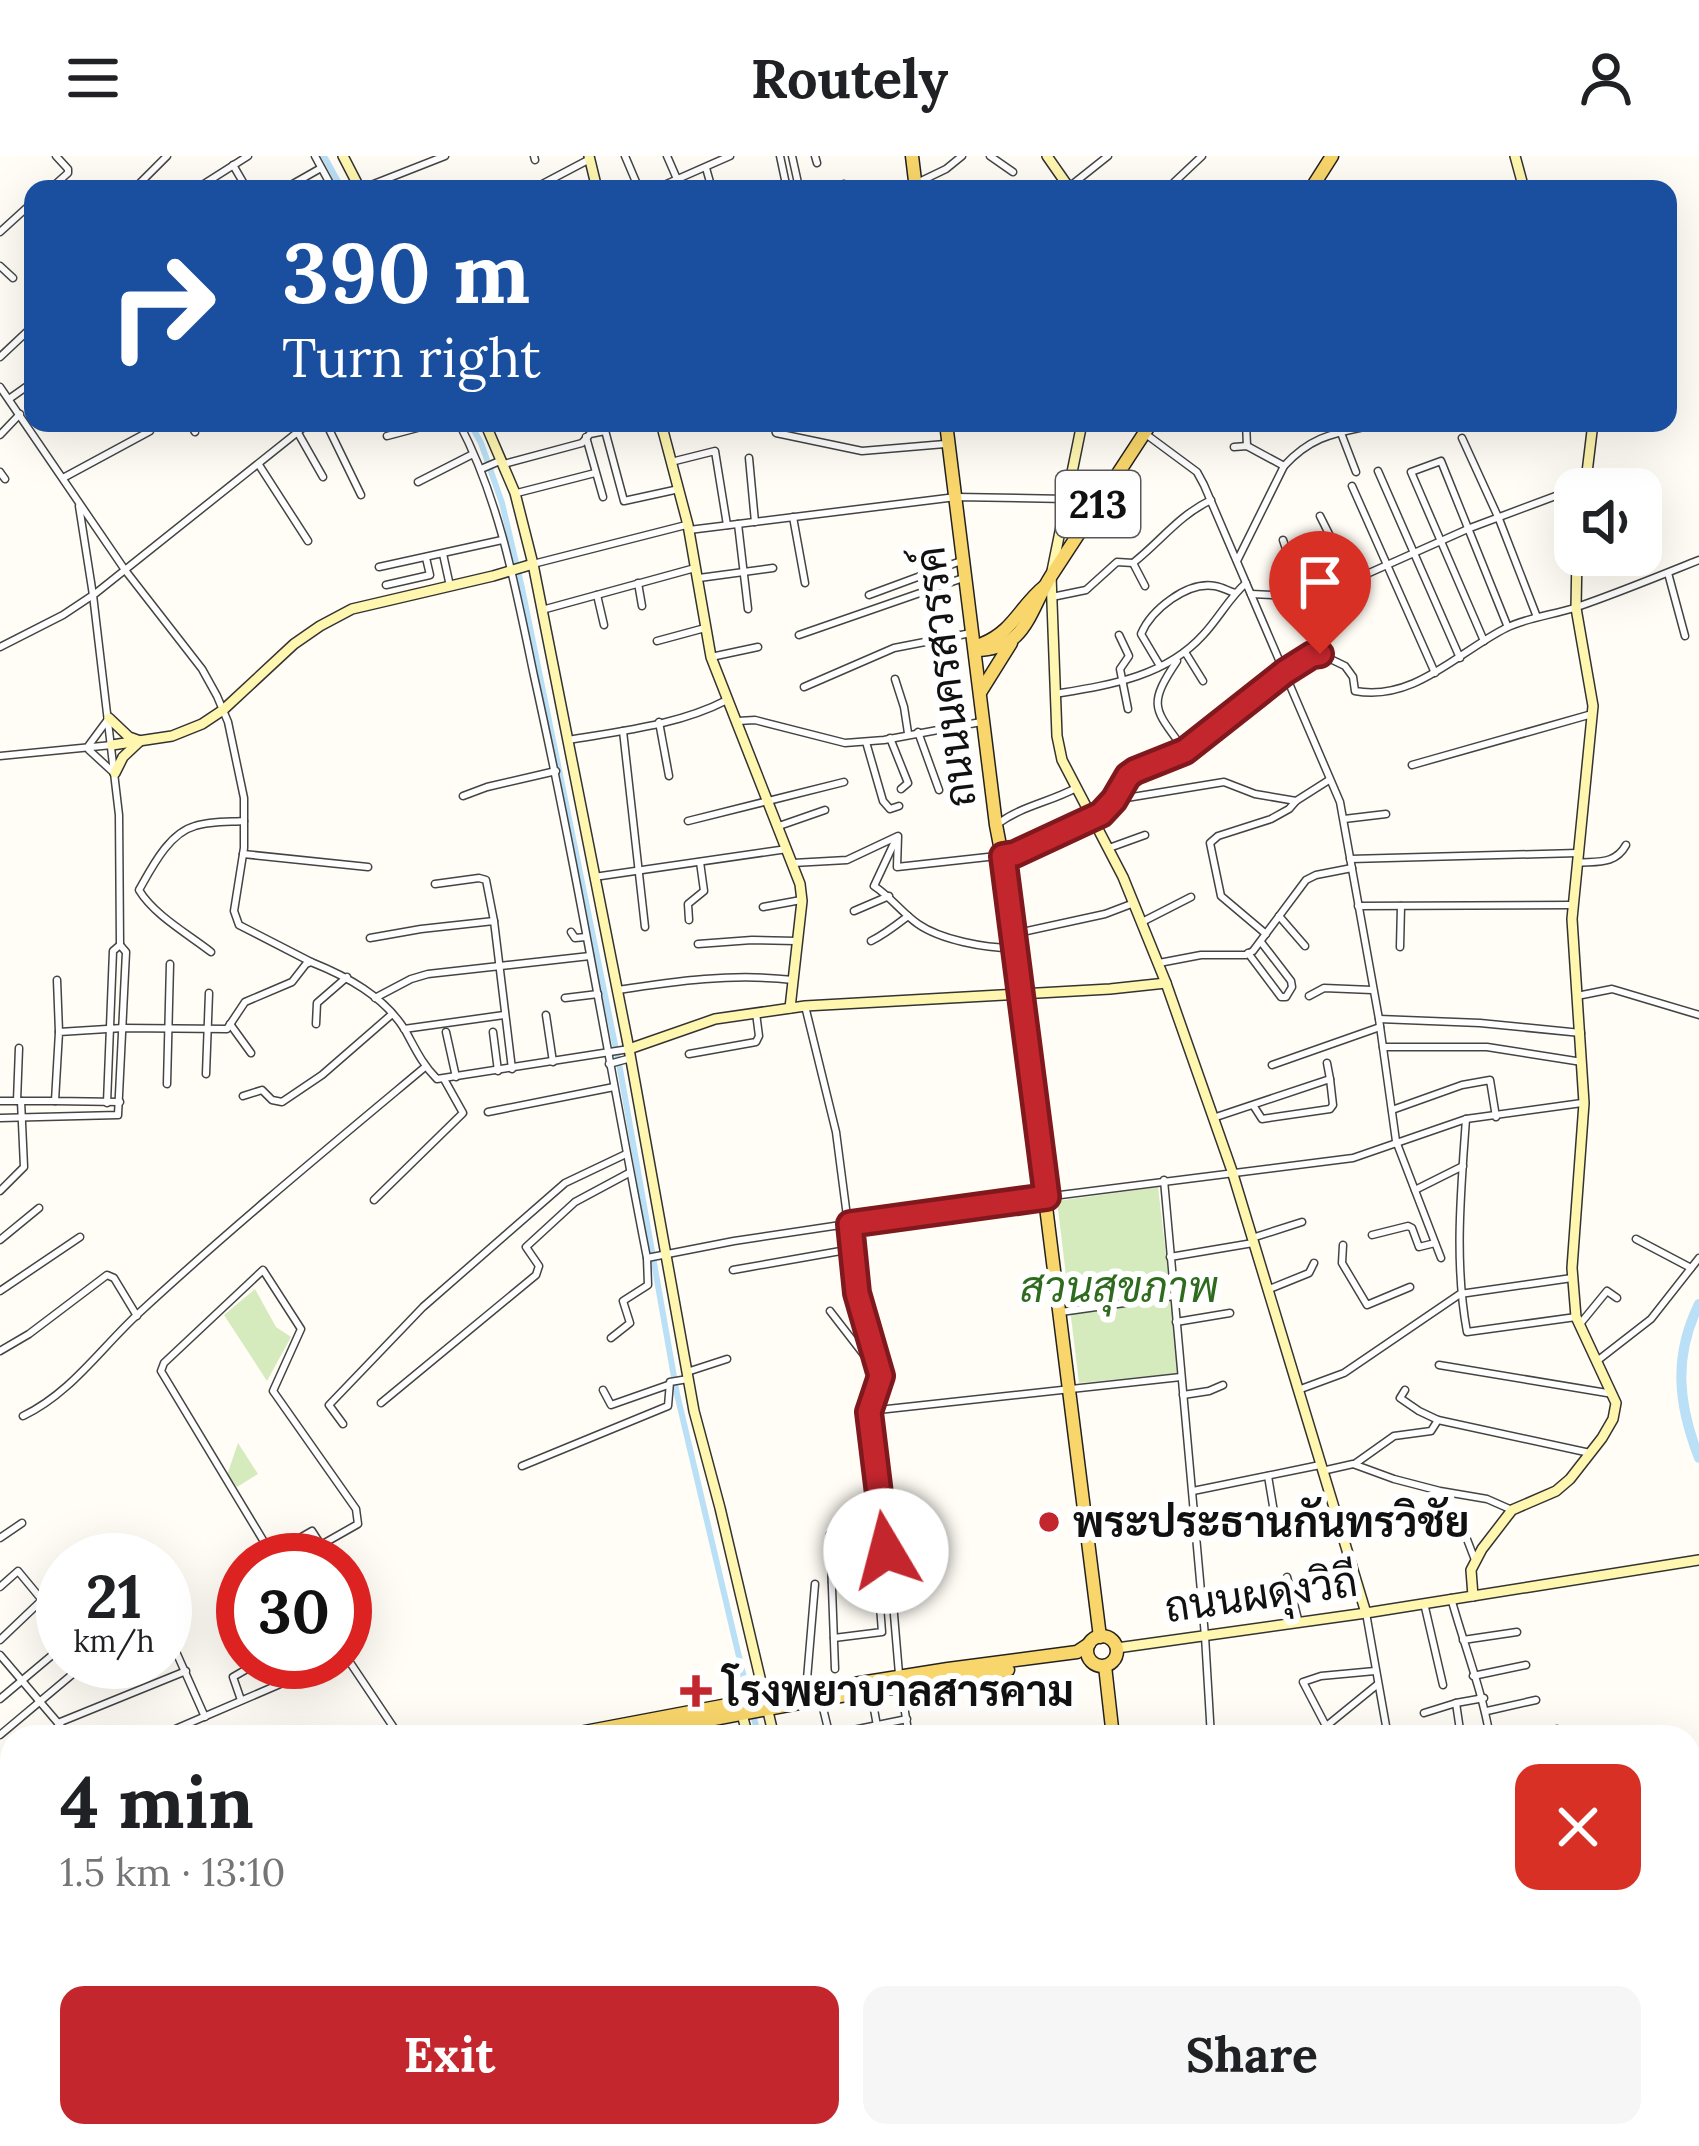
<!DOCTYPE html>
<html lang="en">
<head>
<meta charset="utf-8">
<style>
	body { margin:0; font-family:Lora,Sarabun,serif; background:#f6f6f6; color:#202124; height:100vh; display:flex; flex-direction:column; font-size:45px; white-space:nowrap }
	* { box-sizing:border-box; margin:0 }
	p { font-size:39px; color:#757577 }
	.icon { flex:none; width:66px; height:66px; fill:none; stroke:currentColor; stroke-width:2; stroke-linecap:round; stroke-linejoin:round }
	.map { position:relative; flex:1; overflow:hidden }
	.drawer { position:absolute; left:0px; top:1569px; width:1701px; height:423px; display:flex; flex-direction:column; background:#fff; border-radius:36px 36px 0 0; box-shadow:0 12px 48px #0002 }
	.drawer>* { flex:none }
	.guide { position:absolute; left:24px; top:24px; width:1653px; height:252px; border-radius:24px; box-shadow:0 12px 48px #0002; background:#1a4fa0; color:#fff; overflow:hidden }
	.buttons { position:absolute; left:1554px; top:312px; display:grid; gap:24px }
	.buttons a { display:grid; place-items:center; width:108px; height:108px; border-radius:24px; background:#fff; box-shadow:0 12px 48px #0002; font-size:60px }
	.speed { position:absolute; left:36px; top:1377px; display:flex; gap:24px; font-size:60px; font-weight:700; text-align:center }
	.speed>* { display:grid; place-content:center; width:156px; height:156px; border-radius:50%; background:#fff; box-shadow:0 12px 48px #0002; line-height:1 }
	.speed small { font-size:30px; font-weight:400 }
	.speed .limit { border:18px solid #d22; background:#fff; color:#111 }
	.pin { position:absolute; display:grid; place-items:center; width:102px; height:102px; color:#fff; margin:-123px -51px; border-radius:50% 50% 50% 0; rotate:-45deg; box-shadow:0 0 12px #0007 }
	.pin .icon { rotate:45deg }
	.me { position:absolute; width:132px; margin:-66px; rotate:352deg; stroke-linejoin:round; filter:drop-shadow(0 0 9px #0008) }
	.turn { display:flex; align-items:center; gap:42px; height:252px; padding:0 60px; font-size:54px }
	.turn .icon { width:156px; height:156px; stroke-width:2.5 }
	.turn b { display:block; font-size:84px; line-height:102px }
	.round { display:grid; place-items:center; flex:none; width:126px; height:126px; border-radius:24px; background:#f6f6f6 }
	.overview { display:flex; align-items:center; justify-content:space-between; height:204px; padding:0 60px }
	h1 { font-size:72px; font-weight:700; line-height:90px }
	.action { display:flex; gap:24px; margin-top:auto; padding:24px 60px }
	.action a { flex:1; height:138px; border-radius:24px; background:#c4262e; color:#fff; font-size:48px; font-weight:700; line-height:138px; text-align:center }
	.action a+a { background:#f6f6f6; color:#202124 }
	header { display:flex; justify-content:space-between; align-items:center; height:156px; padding:0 60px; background:#fff; font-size:54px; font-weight:700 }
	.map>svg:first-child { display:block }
	.green { fill:#d5ebbd }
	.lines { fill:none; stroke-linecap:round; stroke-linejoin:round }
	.canal { stroke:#b9e0f7; stroke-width:6 }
	.river { stroke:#b9e0f7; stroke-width:10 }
	.street-casing { stroke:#444; stroke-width:9 }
	.secondary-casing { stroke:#333; stroke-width:12 }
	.primary-casing { stroke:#222; stroke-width:15 }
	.street { stroke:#fff; stroke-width:6 }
	.secondary { stroke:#fff6b0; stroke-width:9 }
	.primary { stroke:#f9d66b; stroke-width:12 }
	.route-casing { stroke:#7f191e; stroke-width:30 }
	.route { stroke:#c4262e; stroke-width:21 }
	.poi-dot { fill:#c4262e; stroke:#fff; stroke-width:4.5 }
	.labels { text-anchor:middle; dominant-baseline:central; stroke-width:12; stroke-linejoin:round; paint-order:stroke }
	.shield { fill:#fff; stroke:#585858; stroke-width:3 }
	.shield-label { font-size:39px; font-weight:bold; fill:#111 }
	.street-label { font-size:42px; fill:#111; stroke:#fff }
	.park-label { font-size:42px; font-style:italic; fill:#2f6b1f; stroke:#fff }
	.poi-label { font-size:42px; font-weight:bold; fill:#111; stroke:#fff; text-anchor:start }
</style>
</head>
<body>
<header><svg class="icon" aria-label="menu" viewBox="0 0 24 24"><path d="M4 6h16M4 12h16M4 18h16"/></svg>Routely<svg class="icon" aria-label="person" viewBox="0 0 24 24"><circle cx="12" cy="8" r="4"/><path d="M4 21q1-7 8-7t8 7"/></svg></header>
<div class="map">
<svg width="1699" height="1990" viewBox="0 0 1699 1990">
	<rect width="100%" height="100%" fill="#fffdf5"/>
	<g class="green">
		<path d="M1158,1031L1180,1217L1079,1227L1057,1045Z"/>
		<path d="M255,1133L276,1171L291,1181L267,1225L224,1159Z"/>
		<path d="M238,1287L258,1318L237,1331L227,1319Z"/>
	</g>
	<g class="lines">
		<g class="canal">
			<path d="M324,0L342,33"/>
			<path d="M470,267L481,287L502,347L522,432L620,913L677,1238L749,1543"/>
			<path d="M752,1555L759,1581"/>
			<path d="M918,1980L924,1990"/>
		</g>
		<path class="river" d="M1699,1148C1673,1201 1678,1248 1699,1302"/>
		<defs>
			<g id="street">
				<path d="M315,0L333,33"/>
				<path d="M534,0L535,4"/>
				<path d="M625,0L639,33"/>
				<path d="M667,0L677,23"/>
				<path d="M780,0L787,33"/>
				<path d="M815,0L817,7"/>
				<path d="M990,0L1013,16"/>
				<path d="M233,9L247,33"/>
				<path d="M706,12L712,33"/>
				<path d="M919,26L946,13L962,0"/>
				<path d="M844,28L845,33"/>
				<path d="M1069,31L1108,0"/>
				<path d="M50,33L68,17V13L56,0"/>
				<path d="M134,33L167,0"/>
				<path d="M196,33L248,0"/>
				<path d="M284,33L321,12"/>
				<path d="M361,33L445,0"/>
				<path d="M431,33L436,30"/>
				<path d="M533,33L588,4"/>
				<path d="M655,33L730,0"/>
				<path d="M791,33L798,27L792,0"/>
				<path d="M1167,33L1202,0"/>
				<path d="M0,76L33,46"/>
				<path d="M0,110L13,122"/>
				<path d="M0,201L33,170"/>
				<path d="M0,231L125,414L202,513L217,540L228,566L244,642V692L234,755L239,769L311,806"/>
				<path d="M9,243L33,226"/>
				<path d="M190,267L195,276"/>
				<path d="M326,267L361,339"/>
				<path d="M459,267C500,345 516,434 534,520C577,713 609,908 647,1102L648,1129L623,1145L630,1167L611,1182"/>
				<path d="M603,267L624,345L679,333"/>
				<path d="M773,267L776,277L862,295L945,288"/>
				<path d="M1246,267L1247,290"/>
				<path d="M298,277L323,321"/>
				<path d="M1341,277L1356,316"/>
				<path d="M0,279L20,258"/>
				<path d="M1147,279L1197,316L1204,329L1340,646L1379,863L1396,985L1441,1102"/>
				<path d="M387,280L436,267"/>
				<path d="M586,281L603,341"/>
				<path d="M1462,282L1499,363L1537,461"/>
				<path d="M1234,291L1247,290L1284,310"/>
				<path d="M749,302L755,366"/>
				<path d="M671,306L715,295L727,369"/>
				<path d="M504,308L582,287L590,278L605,275"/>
				<path d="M259,309L308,385"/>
				<path d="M481,313L502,304"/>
				<path d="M1378,315L1460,502"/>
				<path d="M0,316L5,323"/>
				<path d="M63,322L150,275"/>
				<path d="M418,326L473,298"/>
				<path d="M1352,330L1435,517"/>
				<path d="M517,337L595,317"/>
				<path d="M79,350L93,439L119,659L120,789"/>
				<path d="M1320,360L1352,424"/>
				<path d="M793,361L805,427"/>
				<path d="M738,368L748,453"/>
				<path d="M689,374L956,341L1067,343"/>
				<path d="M1283,384L1296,422L1297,440"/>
				<path d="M443,398L450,430"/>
				<path d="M1237,405L1284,310C1315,276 1341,277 1382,267"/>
				<path d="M533,408L686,369"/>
				<path d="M379,411L502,384"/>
				<path d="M1668,417L1685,480"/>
				<path d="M699,422L773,412"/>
				<path d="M638,427L642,450"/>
				<path d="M386,429L430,419L426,402"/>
				<path d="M1145,430L1133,407C1161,385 1178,360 1211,344"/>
				<path d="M1251,438L1308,441L1322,438L1470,372L1585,329"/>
				<path d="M597,439L604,469"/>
				<path d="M869,439L961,405"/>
				<path d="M1052,441L1086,434L1117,406L1133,407"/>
				<path d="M542,454L695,412"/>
				<path d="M799,479L966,421"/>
				<path d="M1119,479L1129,500L1120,513L1128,553"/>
				<path d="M657,485L705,472"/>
				<path d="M1484,485L1411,316L1441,305L1507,469"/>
				<path d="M0,491L63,459L96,437L309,267"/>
				<path d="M1185,496L1203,525"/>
				<path d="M711,501L758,491"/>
				<path d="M1177,505C1146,551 1155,553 1185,595"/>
				<path d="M1160,510L1141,478C1151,454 1187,425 1215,430C1222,431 1228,435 1235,437"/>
				<path d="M895,523L904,551L908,577"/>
				<path d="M804,531L894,492L971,477"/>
				<path d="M1055,538C1109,529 1165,521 1203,479C1219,462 1229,442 1246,427"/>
				<path d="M738,565L755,564L845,587L884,584L981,566"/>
				<path d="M659,566L669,620"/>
				<path d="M623,575L645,771"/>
				<path d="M918,576L939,634"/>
				<path d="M890,582L908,627L901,633"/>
				<path d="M568,584C621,575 679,569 727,544"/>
				<path d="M866,586L883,645L890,653L899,650"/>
				<path d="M89,589L109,562"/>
				<path d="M89,594L114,617"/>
				<path d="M0,600L112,589"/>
				<path d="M1412,609L1592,558"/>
				<path d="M463,640L487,631L556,615"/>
				<path d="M1114,644L1224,626L1255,638L1296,645"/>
				<path d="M1344,663L1386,658"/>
				<path d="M688,665L844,626"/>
				<path d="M999,667C1022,650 1050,646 1076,632"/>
				<path d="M779,670L825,654"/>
				<path d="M896,683L874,730C891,741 902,757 918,768C941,784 985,792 1012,792"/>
				<path d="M1109,692L1145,679"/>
				<path d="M243,698L368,711"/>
				<path d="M1350,703L1578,697"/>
				<path d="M793,707L847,704L898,680L897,711L1015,698L1101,658L1114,644L1128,620L1135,615L1185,595L1284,516L1312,499L1320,498L1345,510L1353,521L1355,535C1414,546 1458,496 1506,472C1528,461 1554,459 1577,451C1618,437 1659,420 1699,404"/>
				<path d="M1577,707C1597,705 1615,709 1626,689"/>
				<path d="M594,721L787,693"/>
				<path d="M435,728L479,722L486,724L494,765"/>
				<path d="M1358,750L1573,749"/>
				<path d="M763,751L801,744"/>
				<path d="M854,755L889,740"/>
				<path d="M1279,760L1305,790"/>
				<path d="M689,764L688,748L704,735L700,706"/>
				<path d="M1142,766L1191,741"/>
				<path d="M571,776L575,782L586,781"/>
				<path d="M1013,778L1105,758L1134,747"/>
				<path d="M1266,778L1221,740L1210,687L1218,680L1271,663L1289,653L1296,645L1329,624"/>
				<path d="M370,782L421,773L494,765L512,913"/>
				<path d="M871,785C885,778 895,770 908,760"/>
				<path d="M698,788L752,784L796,785"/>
				<path d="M1400,791L1401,750"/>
				<path d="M211,796C188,778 154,759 139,734C152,711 169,677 195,670C210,665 229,666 244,665"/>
				<path d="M1248,797L1281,841H1286L1292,831L1291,825L1261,786"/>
				<path d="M1159,807L1201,799H1246L1253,795L1306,724L1316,719L1352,712"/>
				<path d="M57,824L59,876"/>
				<path d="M618,834C676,825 733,817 793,824"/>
				<path d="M1309,840L1324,832L1372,834"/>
				<path d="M1577,840L1612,833L1699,859"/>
				<path d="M375,842L411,823L428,818L590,800"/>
				<path d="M565,842L598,838"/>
				<path d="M805,850L836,976L857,1137L881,1219L869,1255L881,1362L891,1423L899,1518"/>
				<path d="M546,859L553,906"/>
				<path d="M1379,863L1480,867L1581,877"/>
				<path d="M230,868L251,897"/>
				<path d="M316,868L317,847L347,821"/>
				<path d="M404,873L504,859"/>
				<path d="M446,876L456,921"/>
				<path d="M493,876L498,915"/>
				<path d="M1383,891H1487L1582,906"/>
				<path d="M689,898L756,886L759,880L756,857"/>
				<path d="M1327,907L1330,923"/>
				<path d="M609,908L631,902"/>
				<path d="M1272,909L1380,871"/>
				<path d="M206,918L209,837"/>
				<path d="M167,928L170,808"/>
				<path d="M243,940L262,934L272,944L282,946L322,919L391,859"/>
				<path d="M0,945H55"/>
				<path d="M17,945L19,892"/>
				<path d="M120,946L55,945L59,876L123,872L227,873L245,846L292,826L306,808L311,806C346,820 384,840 405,874C415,892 422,908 437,923L629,893"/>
				<path d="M1392,954L1462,929L1490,924L1496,961"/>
				<path d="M488,956L614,931"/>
				<path d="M0,962L118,959L126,796L120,789L113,795L107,947"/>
				<path d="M1213,962L1330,923L1333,949L1330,953L1262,963L1253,949"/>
				<path d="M1466,963C1461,1034 1454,1106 1467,1176L1576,1161"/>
				<path d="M1164,1024L1205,1480L1211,1581"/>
				<path d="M1415,1034L1463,1010"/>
				<path d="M0,1035L24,1011L21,945"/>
				<path d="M374,1044L463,957L444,923"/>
				<path d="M1372,1079L1408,1070L1412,1072L1419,1091L1435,1087"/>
				<path d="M1252,1082L1302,1066"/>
				<path d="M1636,1083L1691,1112"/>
				<path d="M0,1084L39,1052"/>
				<path d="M1343,1089L1342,1107L1367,1149L1410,1131"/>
				<path d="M1170,1101L1253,1087"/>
				<path d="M647,1102L734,1085L934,1055L1353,1002L1466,963L1582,947"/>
				<path d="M733,1114L852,1093"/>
				<path d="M1267,1134L1309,1117L1314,1107"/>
				<path d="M0,1135L80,1081"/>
				<path d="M830,1155L878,1217"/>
				<path d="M1061,1156L1174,1140"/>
				<path d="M1176,1166L1230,1157"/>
				<path d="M1580,1168L1607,1135L1617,1142"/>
				<path d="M0,1195L29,1178L107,1119L114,1122L137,1160"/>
				<path d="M1597,1205L1651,1163L1699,1102"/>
				<path d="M1439,1209L1613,1238"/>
				<path d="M687,1216L727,1203"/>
				<path d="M603,1234L611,1249L668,1229"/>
				<path d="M1298,1234L1344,1217L1460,1138L1572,1122"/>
				<path d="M1405,1234L1400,1242L1419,1255L1438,1264L1590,1297"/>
				<path d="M1183,1239L1209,1235L1223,1229"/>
				<path d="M381,1247L536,1119L539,1110L526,1091L575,1046L629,1017"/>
				<path d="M869,1255L1181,1221"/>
				<path d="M23,1260C71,1237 100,1193 139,1157C231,1072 328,992 425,911"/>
				<path d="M343,1268L329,1249L423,1151L565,1027L626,998"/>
				<path d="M1356,1307L1394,1280L1431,1275L1438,1264"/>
				<path d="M522,1310L668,1250L670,1226L688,1223"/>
				<path d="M1322,1315L1353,1308L1394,1323L1440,1335L1487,1343L1512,1354"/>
				<path d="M1268,1320L1275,1362"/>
				<path d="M1193,1335L1320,1309"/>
				<path d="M1459,1370L1463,1373L1475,1404"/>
				<path d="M830,1378L835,1513"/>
				<path d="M1343,1381L1374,1369"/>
				<path d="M0,1382L22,1367"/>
				<path d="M272,1398L312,1375L321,1389L296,1404"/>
				<path d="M860,1398L862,1425"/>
				<path d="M837,1401L887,1395"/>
				<path d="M275,1404L161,1215L164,1207L263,1114L301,1173L273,1235L356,1353L358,1368L321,1389"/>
				<path d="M1287,1421L1299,1467"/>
				<path d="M832,1426L891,1423"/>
				<path d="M0,1431L18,1415L42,1444L0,1484"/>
				<path d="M1451,1442C1464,1489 1482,1534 1490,1581"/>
				<path d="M42,1444L63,1469"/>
				<path d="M1424,1447L1443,1529"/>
				<path d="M1366,1457L1388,1581"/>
				<path d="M165,1471L205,1561"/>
				<path d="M834,1482L882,1476L878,1424"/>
				<path d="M1463,1484L1517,1476"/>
				<path d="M0,1499L70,1581"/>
				<path d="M345,1499L400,1581"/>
				<path d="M1473,1520L1526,1509"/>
				<path d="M901,1531L909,1581"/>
				<path d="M806,1535L815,1428"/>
				<path d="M872,1542L879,1581"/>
				<path d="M0,1543L63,1490"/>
				<path d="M241,1544L233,1521L259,1506"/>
				<path d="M821,1544L830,1581"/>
				<path d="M1487,1555L1536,1544"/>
				<path d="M1424,1557L1456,1547"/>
				<path d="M58,1567L186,1515"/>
				<path d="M1326,1570L1303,1526L1321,1520L1375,1515"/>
				<path d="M0,1579L87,1506"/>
				<path d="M829,1579L907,1563"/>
				<path d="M157,1581L294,1522L316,1506"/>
				<path d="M1313,1581L1378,1528"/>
				<path d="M1461,1581L1456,1547L1484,1542"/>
				<path d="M1530,1581L1557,1573"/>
				<path d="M1636,1581H1637"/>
				<path d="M1692,1651L1693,1635L1699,1633"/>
				<path d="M1689,1652L1694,1654L1699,1675"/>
				<path d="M1689,1765L1699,1762"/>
				<path d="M1689,1819L1699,1817"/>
				<path d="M1689,1871L1699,1866"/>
				<path d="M1689,1890L1699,1912"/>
				<path d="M1689,1930L1699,1925"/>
				<path d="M328,1980L333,1990"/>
				<path d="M986,1980L992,1990"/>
				<path d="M1013,1980L1017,1990"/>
				<path d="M1022,1980L1025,1990"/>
				<path d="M1030,1980L1035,1990"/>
				<path d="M283,1990L305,1980"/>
				<path d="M368,1990L374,1987"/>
				<path d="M1119,1990L1127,1980"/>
				<path d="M1163,1990L1176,1980"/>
				<path d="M1334,1990L1343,1980"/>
				<path d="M1484,1990L1497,1981"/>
				<path d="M1584,1990L1600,1980"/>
				<path d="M1693,1990L1699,1974"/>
			</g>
			<g id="secondary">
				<path d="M343,0L360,33"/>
				<path d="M589,0L597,33"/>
				<path d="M1047,0L1070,33"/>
				<path d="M1515,0L1524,33"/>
				<path d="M485,267L515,337L533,408L629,893L694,1255L720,1352L774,1581"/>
				<path d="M661,267L688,369L711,501L800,728L802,745L790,852"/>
				<path d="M1082,267L1051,420L1057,580L1062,604L1123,721L1166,827L1232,1015L1366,1457"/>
				<path d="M1585,333L1593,267"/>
				<path d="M109,562L129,581L140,585L123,601L115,617"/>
				<path d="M112,589L172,580L202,568L223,554L294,488L320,470L352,453L493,420L533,408"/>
				<path d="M629,893L715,863L805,850L1110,833L1166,827"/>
				<path d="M1473,1440L1471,1414L1482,1393L1512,1354L1556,1335L1570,1323L1602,1282L1613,1263L1616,1247L1576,1161L1572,1112L1584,947L1572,763L1593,550L1576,452L1577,399"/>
				<path d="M1117,1492L1366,1457L1699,1404"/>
				<path d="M742,1558L748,1581"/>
				<path d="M905,1980L911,1990"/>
				<path d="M932,1980L938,1990"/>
			</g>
			<g id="primary">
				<path d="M912,0L916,33"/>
				<path d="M1311,33L1332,0"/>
				<path d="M946,267L996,669L1002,700L1100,1481"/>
				<path d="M982,488C1014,475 1020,450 1045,430"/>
				<path d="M976,494C1027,493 1028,456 1051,420L1151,267"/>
				<path d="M981,535L1011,487"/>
				<circle cx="1102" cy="1495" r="15"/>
				<path d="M1105,1510L1113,1581"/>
				<path d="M558,1581L759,1543L948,1513L1077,1496L1089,1488"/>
				<path d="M619,1581L821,1543L1008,1514"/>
				<path d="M0,1701L12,1698"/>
				<path d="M0,1714L12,1712"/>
				<path d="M1255,1980L1263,1990"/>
			</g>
		</defs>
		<use href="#street" class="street-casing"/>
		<use href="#secondary" class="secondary-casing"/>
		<use href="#primary" class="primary-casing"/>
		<use href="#street" class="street"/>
		<use href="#secondary" class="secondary"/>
		<use href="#primary" class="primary"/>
	</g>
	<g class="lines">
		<defs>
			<path id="route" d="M886,1395L869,1256L881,1220L857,1137L850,1068L1047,1041L1003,700L1015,698L1101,658L1114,644L1128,620L1135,615L1185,595L1285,516L1312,499L1320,498"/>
		</defs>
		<use href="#route" class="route-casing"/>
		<use href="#route" class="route"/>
	</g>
	<g class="poi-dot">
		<circle cx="1049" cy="1366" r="12"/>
		<path d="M690 1517h12v12h12v12h-12v12h-12v-12h-12v-12h12z"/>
	</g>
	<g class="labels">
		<rect class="shield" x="1056" y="315" width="84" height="66" rx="9"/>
		<g class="shield-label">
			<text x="1098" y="348">213</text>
		</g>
		<g class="street-label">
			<text transform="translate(945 521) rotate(-97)">ถนนนครสวรรค์</text>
			<text transform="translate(1261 1438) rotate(-8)">ถนนผดุงวิถี</text>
		</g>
		<g class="park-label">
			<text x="1119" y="1131">สวนสุขภาพ</text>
		</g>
		<g class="poi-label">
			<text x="1073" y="1366">พระประธานกันทรวิชัย</text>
			<text x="723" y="1535">โรงพยาบาลสารคาม</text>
		</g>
	</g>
</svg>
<div class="buttons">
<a><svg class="icon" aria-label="sound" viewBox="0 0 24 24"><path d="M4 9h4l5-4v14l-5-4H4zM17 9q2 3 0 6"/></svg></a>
</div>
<div class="speed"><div>21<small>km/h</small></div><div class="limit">30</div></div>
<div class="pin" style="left:1320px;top:498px;background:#d93025"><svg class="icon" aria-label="arrive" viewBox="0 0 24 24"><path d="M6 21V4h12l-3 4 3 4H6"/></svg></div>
<svg class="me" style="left:886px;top:1395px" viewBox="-20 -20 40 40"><circle r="19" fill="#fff"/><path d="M0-13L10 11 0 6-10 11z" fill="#c4262e"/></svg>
<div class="guide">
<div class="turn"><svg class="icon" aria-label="right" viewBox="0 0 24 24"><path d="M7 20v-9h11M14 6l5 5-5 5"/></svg><div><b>390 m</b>Turn right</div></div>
</div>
<section class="drawer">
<div class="overview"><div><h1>4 min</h1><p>1.5 km · 13:10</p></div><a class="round" style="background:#d93025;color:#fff"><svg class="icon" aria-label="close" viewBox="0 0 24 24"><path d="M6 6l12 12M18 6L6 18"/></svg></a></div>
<div class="action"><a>Exit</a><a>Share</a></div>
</section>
</div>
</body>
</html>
